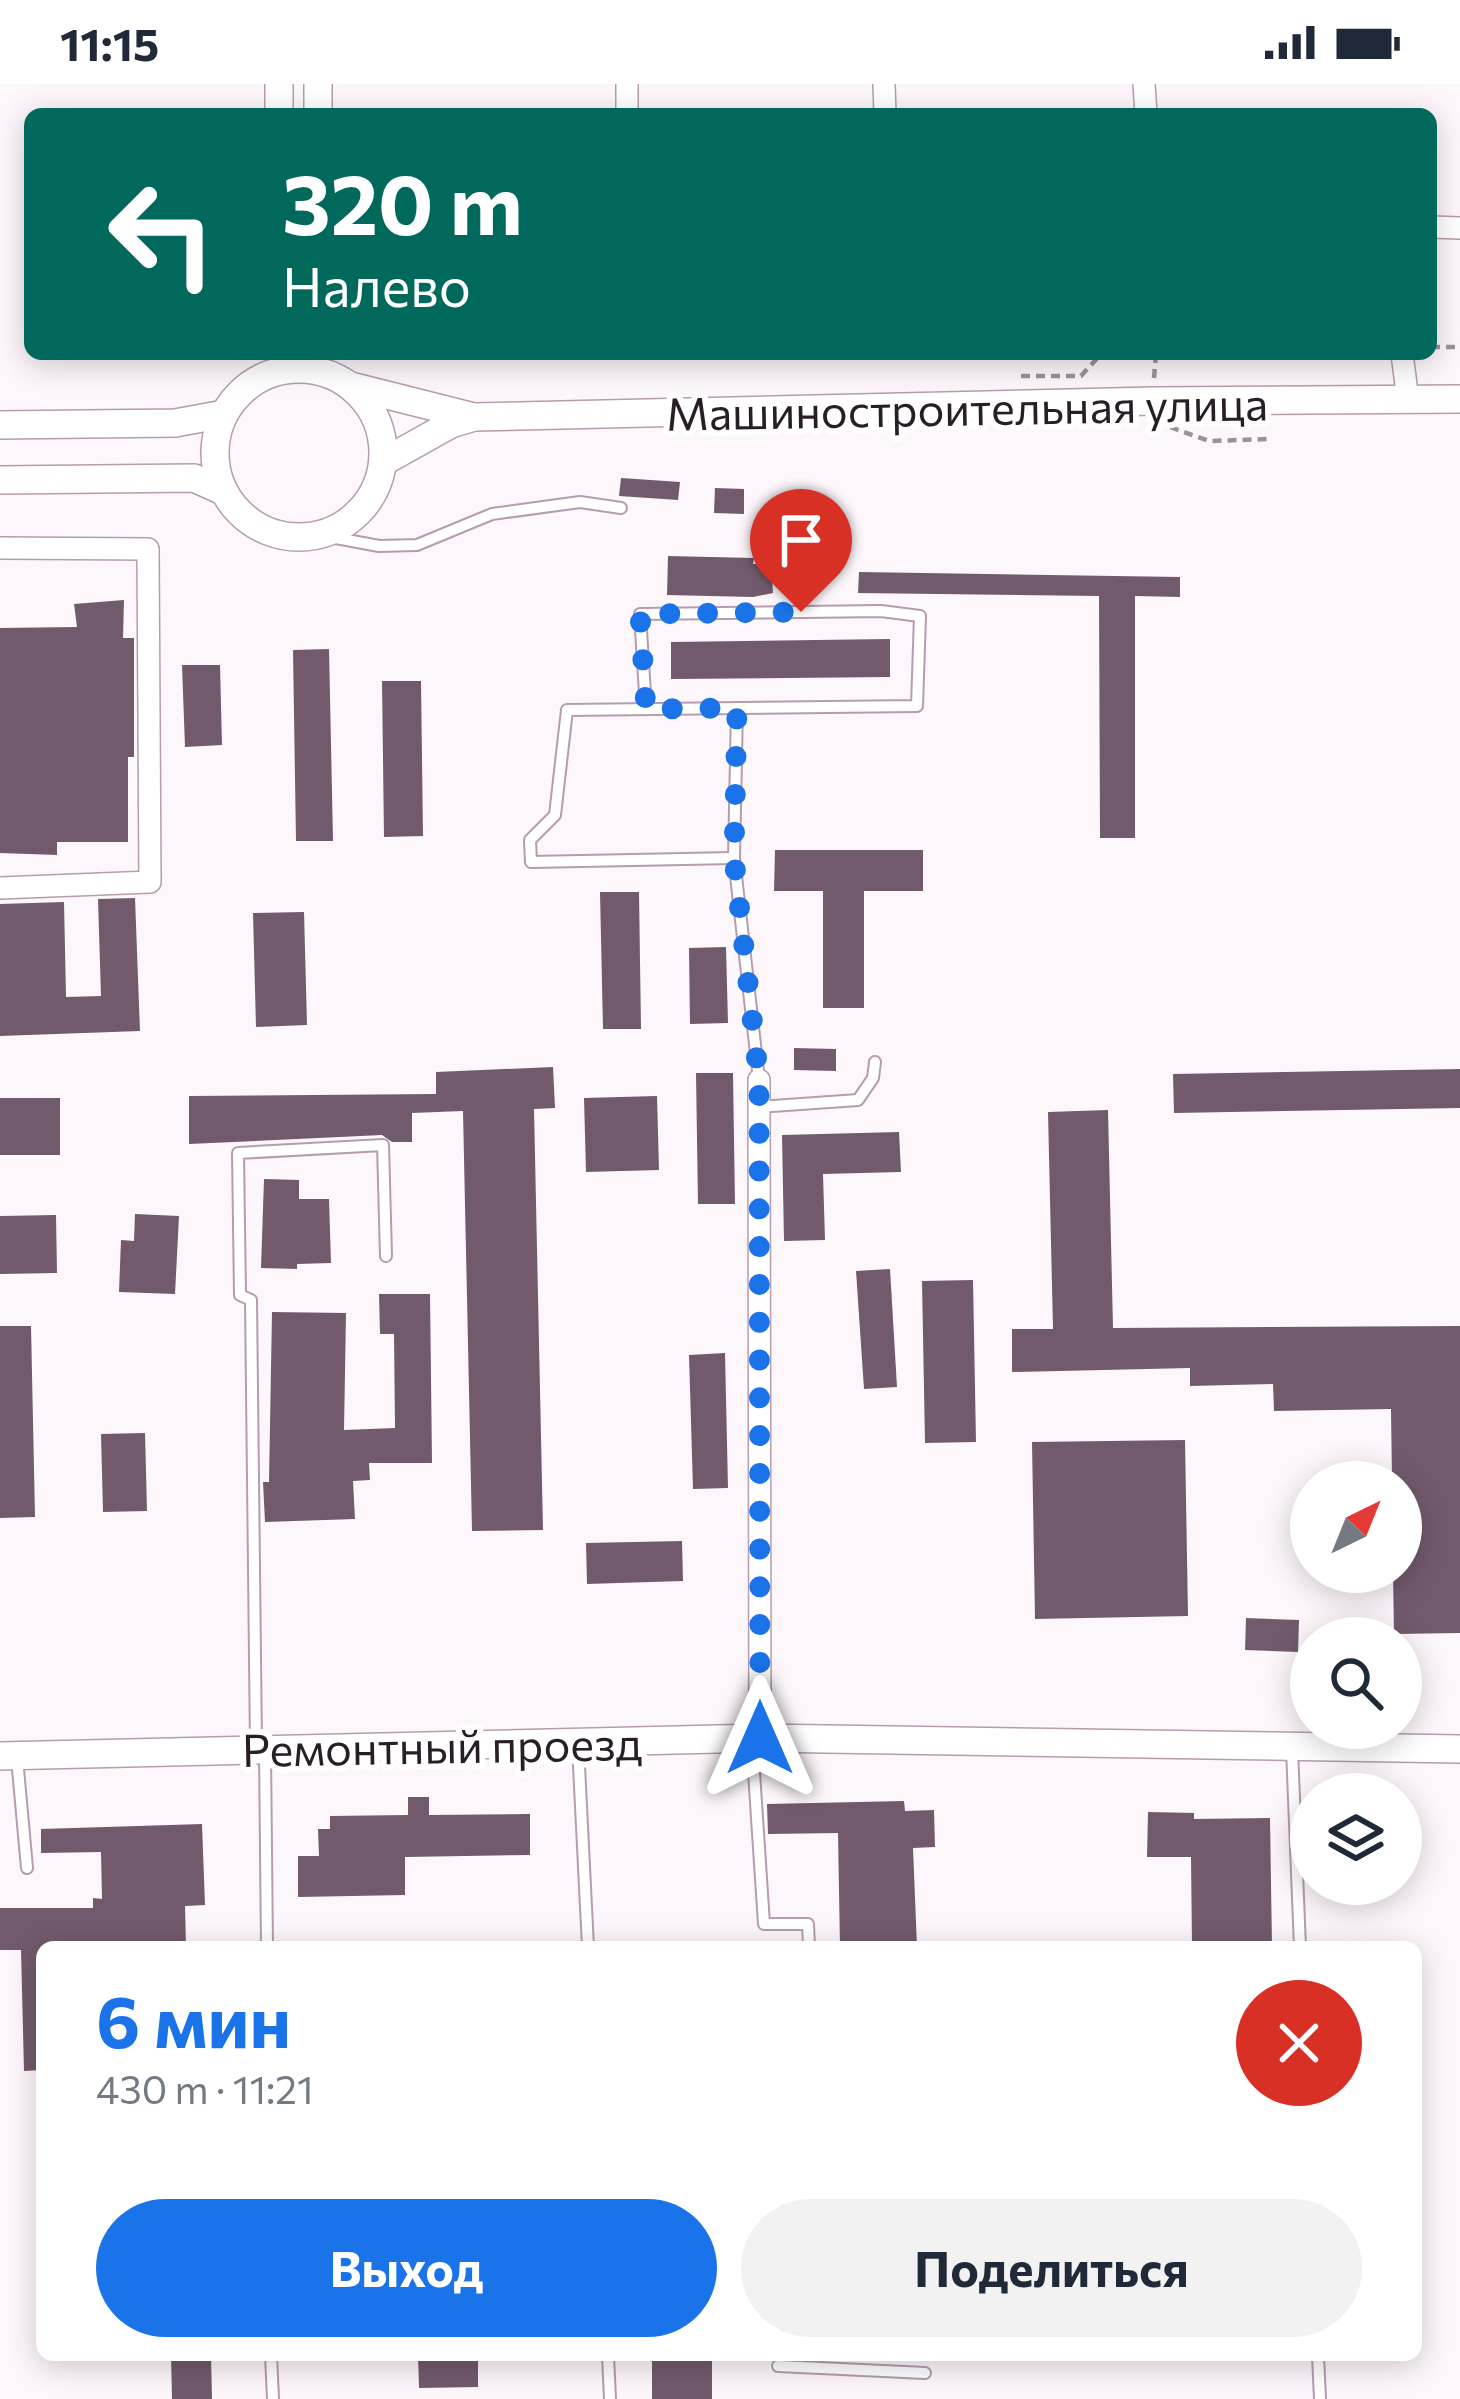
<!DOCTYPE html>
<html lang="ru">
<head>
<meta charset="utf-8">
<style>
	body { margin:0; font-family:Commissioner,sans-serif; background:#f2f2f3; color:#1f2937; height:100vh; display:flex; flex-direction:column; font-size:45px; white-space:nowrap }
	* { box-sizing:border-box; margin:0 }
	p { font-size:39px; color:#747a83 }
	.icon { flex:none; width:66px; height:66px; fill:none; stroke:currentColor; stroke-width:2; stroke-linecap:round; stroke-linejoin:round }
	.map { position:relative; flex:1; overflow:hidden }
	.panel { position:absolute; left:36px; top:1857px; width:1386px; height:420px; display:flex; flex-direction:column; background:#fff; border-radius:18px; box-shadow:0 6px 30px #0003 }
	.panel>* { flex:none }
	.hud { position:absolute; left:24px; top:24px; width:1413px; height:252px; border-radius:18px; box-shadow:0 6px 30px #0003; background:#00695c; color:#fff; overflow:hidden }
	.needle { width:78px; rotate:43deg }
	.tools { position:absolute; left:1290px; top:1377px; display:grid; gap:24px }
	.tools a { display:grid; place-items:center; width:132px; height:132px; border-radius:50%; background:#fff; box-shadow:0 6px 30px #0003; font-size:60px }
	.pin { position:absolute; display:grid; place-items:center; width:102px; height:102px; color:#fff; margin:-123px -51px; border-radius:50% 50% 50% 0; rotate:-45deg; box-shadow:0 0 12px #0007 }
	.pin .icon { rotate:45deg }
	.me { position:absolute; width:132px; margin:-66px; rotate:0deg; stroke-linejoin:round; filter:drop-shadow(0 0 9px #0008) }
	.turn { display:flex; align-items:center; gap:42px; height:252px; padding:0 60px; font-size:54px }
	.turn .icon { width:156px; height:156px; stroke-width:2.5 }
	.turn b { display:block; font-size:84px; line-height:102px }
	.round { display:grid; place-items:center; flex:none; width:126px; height:126px; border-radius:63px; background:#f2f2f3 }
	.summary { display:flex; align-items:center; justify-content:space-between; height:204px; padding:0 60px }
	h1 { font-size:72px; font-weight:700; line-height:90px; color:#1a73e8 }
	.action { display:flex; gap:24px; margin-top:auto; padding:24px 60px }
	.action a { flex:1; height:138px; border-radius:72px; background:#1a73e8; color:#fff; font-size:48px; font-weight:700; line-height:138px; text-align:center }
	.action a+a { background:#f2f2f3; color:#1f2937 }
	.status { display:flex; justify-content:space-between; align-items:center; height:84px; padding:0 60px; background:#fff; direction:ltr }
	.status svg { height:33px; fill:currentColor }
	.map>svg:first-child { display:block }
	.building { fill:#715a6c }
	.lines { fill:none; stroke-linecap:round; stroke-linejoin:round }
	.service-casing { stroke:#b59caf; stroke-width:14 }
	.minor-casing { stroke:#b59caf; stroke-width:24 }
	.tertiary-casing { stroke:#b59caf; stroke-width:30 }
	.path { stroke:#9a9298; stroke-width:4.5; stroke-dasharray:9 6; stroke-linecap:butt }
	.service { stroke:#fff; stroke-width:10 }
	.minor { stroke:#fff; stroke-width:21 }
	.tertiary { stroke:#fff; stroke-width:27 }
	.route { stroke:#1a73e8; stroke-width:21; stroke-dasharray:0 37.8 }
	.labels { text-anchor:middle; dominant-baseline:central; stroke-width:12; stroke-linejoin:round; paint-order:stroke }
	.street-label { font-size:45px; fill:#281e26; stroke:#fff }
</style>
</head>
<body>
<div class="status"><b>11:15</b><svg viewBox="0 0 49 12"><path d="M0 12V9h3v3zM5 12V6h3v6zM10 12V3h3v9zM15 12V0h3v12zM26 1h20v11H26zM47 4h2v5h-2z"/></svg></div>
<div class="map">
<svg width="1460" height="2315" viewBox="0 0 1460 2315">
	<rect width="100%" height="100%" fill="#fdf7fb"/>
	<g class="building">
		<path d="M621,394L680,398L678,416L619,412Z"/>
		<path d="M715,404L744,405V430L714,429Z"/>
		<path d="M668,472L754,474L753,480L771,479L773,509L753,513L667,511Z"/>
		<path d="M859,488L1180,493V513L1135,512V754H1100L1099,512L858,509Z"/>
		<path d="M124,516L123,554H134V673H128V758H57V771L0,769V544L77,543L74,520Z"/>
		<path d="M890,555V593L671,595V558Z"/>
		<path d="M329,565L333,757H296L293,566Z"/>
		<path d="M182,581H220L222,661L185,663Z"/>
		<path d="M382,597H421L423,752L384,753Z"/>
		<path d="M775,766H923V807H864V924H823V807H774Z"/>
		<path d="M600,808H639L641,945H603Z"/>
		<path d="M135,814L140,947L0,952V820L64,818L66,913L101,912L98,815Z"/>
		<path d="M304,828L307,941L256,943L253,829Z"/>
		<path d="M726,863L728,939L690,940L689,864Z"/>
		<path d="M794,964L836,965V987L794,986Z"/>
		<path d="M553,983L555,1024L534,1025L543,1446L472,1447L463,1027L412,1029V1058H392L382,1051L189,1060V1012L436,1010V988Z"/>
		<path d="M1460,985V1024L1174,1029L1173,990Z"/>
		<path d="M696,989H733L735,1120H698Z"/>
		<path d="M657,1012L659,1086L586,1088L584,1014Z"/>
		<rect x="0" y="1014" width="60" height="57"/>
		<path d="M1108,1026L1113,1244L1460,1242V1549L1394,1550L1393,1488H1401V1398H1392L1391,1325L1274,1327L1273,1300L1190,1302V1284L1012,1288V1245H1053L1048,1028Z"/>
		<path d="M899,1048L901,1088L823,1090L825,1156L784,1157L782,1051Z"/>
		<path d="M264,1095L299,1096V1115H329L331,1179L297,1180V1185L261,1184Z"/>
		<path d="M135,1130L179,1132L175,1210L119,1208L121,1156L134,1157Z"/>
		<path d="M56,1131L57,1189L0,1190V1132Z"/>
		<path d="M890,1185L897,1303L864,1305L856,1187Z"/>
		<path d="M973,1196L976,1358L925,1359L922,1197Z"/>
		<path d="M379,1210H430L432,1379H369L370,1396L353,1397L355,1435L265,1438L263,1398H269L272,1228L346,1229L344,1346L395,1344L394,1250H380Z"/>
		<path d="M0,1242H31L35,1433L0,1434Z"/>
		<path d="M725,1269L728,1404L693,1405L689,1271Z"/>
		<path d="M145,1349L147,1427L103,1428L101,1350Z"/>
		<path d="M1185,1356L1188,1532L1035,1535L1032,1358Z"/>
		<path d="M682,1457L683,1497L587,1500L586,1459Z"/>
		<path d="M1246,1534L1299,1536L1298,1568L1245,1566Z"/>
		<path d="M408,1713H429V1731L530,1730V1771L405,1773V1811L298,1813V1772H319L318,1745H330V1732L408,1731Z"/>
		<path d="M904,1717L905,1727L934,1726L935,1763L913,1764L917,1863H840L838,1749L768,1750L767,1720Z"/>
		<path d="M1148,1728L1194,1729V1735L1270,1734L1272,1863H1192L1191,1773H1147Z"/>
		<path d="M202,1740L205,1821L185,1822L186,1863H42V1986L24,1987L21,1866H0V1824H93V1814L102,1815L101,1768L41,1769V1745Z"/>
		<path d="M171,2271H211L212,2315H172Z"/>
		<path d="M418,2271H478V2303L419,2304Z"/>
		<rect x="652" y="2271" width="60" height="44"/>
	</g>
	<g class="lines">
		<defs>
			<g id="service">
				<path d="M320,451L379,462L417,461L492,430L580,418L621,424"/>
				<path d="M737,624L734,774L759,996"/>
				<path d="M646,625L640,530L881,527L920,532L917,622L567,626L555,731L530,756L531,778L734,774"/>
				<path d="M759,1023L858,1016L873,994L875,978"/>
				<path d="M752,1658L764,1840H808L809,1863"/>
				<path d="M578,1662L588,1863"/>
				<path d="M256,1663L251,1216L240,1211L238,1069L383,1061L386,1172"/>
				<path d="M1292,1665L1300,1863"/>
				<path d="M265,1668L267,1863"/>
				<path d="M17,1674L27,1784"/>
				<path d="M271,2271L273,2315"/>
				<path d="M608,2271L610,2315"/>
				<path d="M1318,2271L1320,2315"/>
				<path d="M778,2282L925,2289"/>
			</g>
			<g id="minor">
				<path d="M627,0V30"/>
				<path d="M884,0L885,30"/>
				<path d="M1144,0L1146,30"/>
				<path d="M1431,143L1460,144"/>
				<path d="M1402,270L1408,316"/>
				<path d="M0,464L148,465L150,798L0,804"/>
				<path d="M759,996L760,1654"/>
			</g>
			<g id="tertiary">
				<path d="M279,0V30"/>
				<path d="M318,0V30"/>
				<circle cx="299" cy="369" r="84"/>
				<path d="M351,302L474,333L1153,317L1460,315"/>
				<path d="M0,341L175,339L224,330"/>
				<path d="M383,378L451,340L474,333"/>
				<path d="M0,396L194,394L223,407"/>
				<path d="M0,1672L760,1654L1460,1665"/>
			</g>
		</defs>
		<use href="#service" class="service-casing"/>
		<use href="#minor" class="minor-casing"/>
		<use href="#tertiary" class="tertiary-casing"/>
		<g class="path">
			<path d="M1431,263H1460"/>
			<path d="M1021,292H1082"/>
			<path d="M1081,292L1101,270"/>
			<path d="M1154,294L1156,270"/>
			<path d="M1170,343L1209,357L1269,355"/>
		</g>
		<use href="#service" class="service"/>
		<use href="#minor" class="minor"/>
		<use href="#tertiary" class="tertiary"/>
	</g>
	<g class="lines">
		<path class="route" d="M760,1654L759,996L734,774L737,624L646,625L640,530L801,528"/>
	</g>
	<g class="labels">
		<g class="street-label">
			<text transform="translate(967 323) rotate(-1)">Машиностроительная улица</text>
			<text transform="translate(442 1661) rotate(-1)">Ремонтный проезд</text>
		</g>
	</g>
</svg>
<div class="tools">
<a><svg class="needle" viewBox="-14 -14 28 28"><path d="M0-13l5 13h-10z" fill="#e53935"/><path d="M0 13l5-13h-10z" fill="#747a83"/></svg></a>
<a><svg class="icon" aria-label="search" viewBox="0 0 24 24"><circle cx="10" cy="10" r="6"/><path d="M15 15l6 6"/></svg></a>
<a><svg class="icon" aria-label="layers" viewBox="0 0 24 24"><path d="M12 4l9 5-9 5-9-5zM3 14l9 5 9-5"/></svg></a>
</div>
<div class="pin" style="left:801px;top:528px;background:#d93025"><svg class="icon" aria-label="arrive" viewBox="0 0 24 24"><path d="M6 21V4h12l-3 4 3 4H6"/></svg></div>
<svg class="me" style="left:760px;top:1654px" viewBox="-20 -20 40 40"><path d="M0-17L14 15 0 8-14 15z" fill="#1a73e8" stroke="#fff" stroke-width="4"/></svg>
<div class="hud">
<div class="turn"><svg class="icon" aria-label="left" viewBox="0 0 24 24"><path d="M17 20v-9H6M10 6l-5 5 5 5"/></svg><div><b>320 m</b>Налево</div></div>
</div>
<section class="panel">
<div class="summary"><div><h1>6 мин</h1><p>430 m · 11:21</p></div><a class="round" style="background:#d93025;color:#fff"><svg class="icon" aria-label="close" viewBox="0 0 24 24"><path d="M6 6l12 12M18 6L6 18"/></svg></a></div>
<div class="action"><a>Выход</a><a>Поделиться</a></div>
</section>
</div>
</body>
</html>
